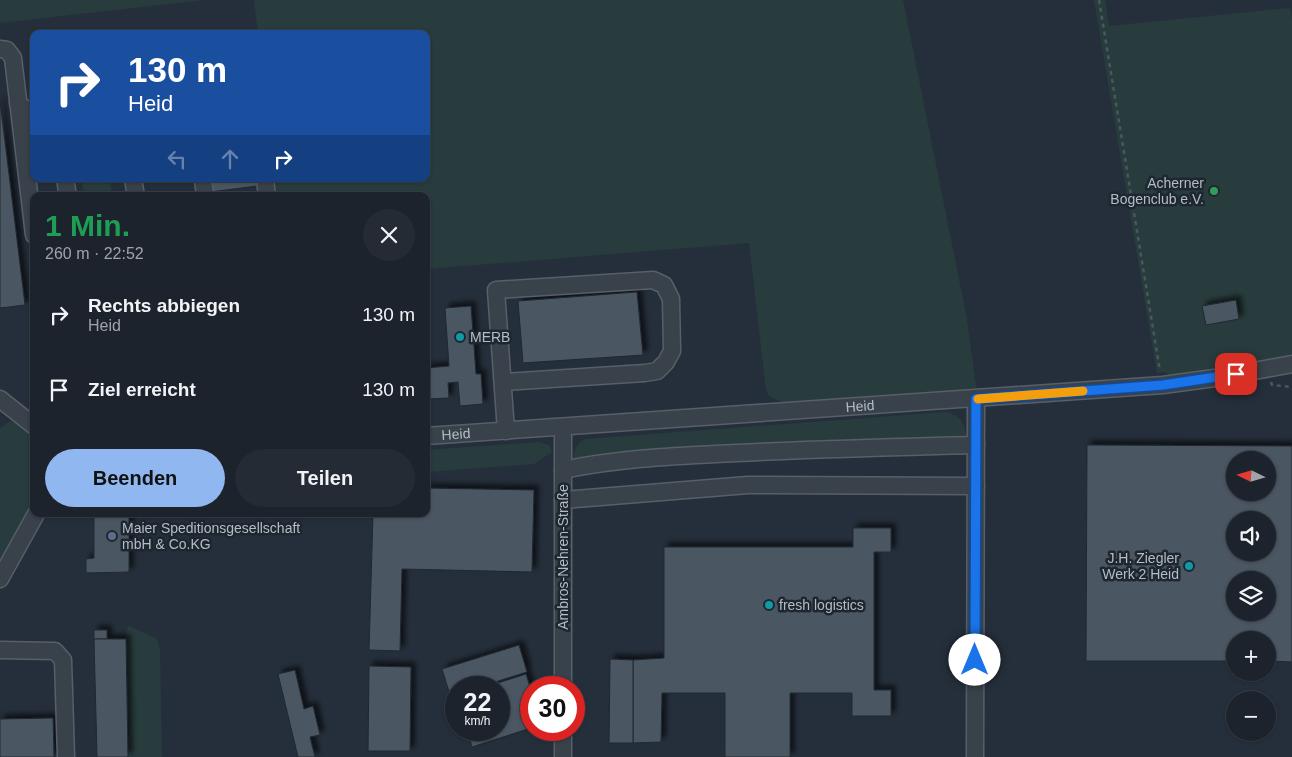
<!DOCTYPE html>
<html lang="de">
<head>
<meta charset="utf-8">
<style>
	body { margin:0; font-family:Arial,sans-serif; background:#252b34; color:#f1f3f6; height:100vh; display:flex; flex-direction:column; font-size:19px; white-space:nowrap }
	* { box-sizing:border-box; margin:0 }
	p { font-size:16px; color:#a0a4a9 }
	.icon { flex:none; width:28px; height:28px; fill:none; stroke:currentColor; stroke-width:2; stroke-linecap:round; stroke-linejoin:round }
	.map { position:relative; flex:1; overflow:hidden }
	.sheet { position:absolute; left:30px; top:192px; width:400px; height:325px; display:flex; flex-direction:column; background:#1c232c; border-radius:10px; box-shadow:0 1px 4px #0004,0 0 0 1px #3a4048 }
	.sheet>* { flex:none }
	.banner { position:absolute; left:30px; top:30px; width:400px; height:152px; border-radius:10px; box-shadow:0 1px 4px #0004,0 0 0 1px #3a4048; background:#1a4fa0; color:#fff; overflow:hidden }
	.needle { width:32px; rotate:275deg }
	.controls { position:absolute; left:1226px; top:451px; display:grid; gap:10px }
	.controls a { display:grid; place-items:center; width:50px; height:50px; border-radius:50%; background:#1c232c; box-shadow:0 1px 4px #0004,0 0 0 1px #3a4048; font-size:25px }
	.speed { position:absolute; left:445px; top:676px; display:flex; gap:10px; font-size:25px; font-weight:700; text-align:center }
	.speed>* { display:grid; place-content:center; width:65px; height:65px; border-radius:50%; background:#1c232c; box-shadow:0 1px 4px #0004,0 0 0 1px #3a4048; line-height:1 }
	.speed small { font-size:12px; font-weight:400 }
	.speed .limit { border:8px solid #d22; background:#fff; color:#111 }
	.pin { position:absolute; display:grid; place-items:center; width:42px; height:42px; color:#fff; margin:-21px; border-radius:10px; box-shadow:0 2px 8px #0006 }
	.me { position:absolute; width:55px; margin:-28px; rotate:0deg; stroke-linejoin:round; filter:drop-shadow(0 0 4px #0008) }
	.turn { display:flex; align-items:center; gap:18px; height:105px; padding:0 15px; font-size:22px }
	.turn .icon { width:65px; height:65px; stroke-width:2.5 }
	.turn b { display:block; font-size:35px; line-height:42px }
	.lanes { display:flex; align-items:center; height:48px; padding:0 15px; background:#0003; justify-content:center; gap:25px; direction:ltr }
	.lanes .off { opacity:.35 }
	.round { display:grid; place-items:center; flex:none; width:52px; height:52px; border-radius:26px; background:#252b34 }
	.headline { display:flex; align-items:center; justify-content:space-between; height:85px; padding:0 15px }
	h1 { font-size:30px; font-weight:700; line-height:38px; color:#1e9e55 }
	.primary-button { display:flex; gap:10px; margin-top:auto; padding:10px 15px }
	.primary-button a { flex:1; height:58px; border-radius:30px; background:#90b7ef; color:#111; font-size:20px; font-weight:700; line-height:58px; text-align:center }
	.primary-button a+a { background:#252b34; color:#f1f3f6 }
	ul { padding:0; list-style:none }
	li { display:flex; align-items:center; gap:15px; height:75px; padding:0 15px }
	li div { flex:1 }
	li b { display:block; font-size:19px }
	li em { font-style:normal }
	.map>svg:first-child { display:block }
	.green { fill:#283c3d }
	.building { fill:#4b5663; stroke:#202832; fill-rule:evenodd; filter:url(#shadow) }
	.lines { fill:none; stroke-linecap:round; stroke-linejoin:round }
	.minor-casing { stroke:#575f69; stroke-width:19 }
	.path { stroke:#47595b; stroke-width:2.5; stroke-dasharray:4 4; stroke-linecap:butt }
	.minor { stroke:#39414b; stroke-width:16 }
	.route-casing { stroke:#114b97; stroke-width:12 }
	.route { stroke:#1a73e8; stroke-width:9 }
	.slow { stroke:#f59e0b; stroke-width:9 }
	.leisure-dot { fill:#2e9e5b; stroke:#1e2630; stroke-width:2 }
	.culture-dot { fill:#0f9aa8; stroke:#1e2630; stroke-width:2 }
	.service-dot { fill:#5c6f8a; stroke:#1e2630; stroke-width:2 }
	.labels { text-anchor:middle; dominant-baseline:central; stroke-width:5; stroke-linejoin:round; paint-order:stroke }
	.poi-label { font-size:14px; fill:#b4bcc6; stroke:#1e2630; text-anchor:start }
	.street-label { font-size:14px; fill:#b4bcc6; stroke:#1e2630 }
</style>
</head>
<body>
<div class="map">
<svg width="1292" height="757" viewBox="0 0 1292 757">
	<defs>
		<filter id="shadow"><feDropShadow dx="4.5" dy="-4.5" stdDeviation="2.5" flood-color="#0009"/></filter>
	</defs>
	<rect width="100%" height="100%" fill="#252f3b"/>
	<g class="green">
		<path d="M0,0H204L0,23Z"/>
		<path d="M254,0H903L966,314L977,392L786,404L769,396L766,390L749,243L426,269V196H277L275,179H426V34H258Z"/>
		<path d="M1094,0H1105L1109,26L1290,8L1292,18V356L1250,365L1170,375L1165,372L1157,373Z"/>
		<path d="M81,179H110L112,196H85Z"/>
		<path d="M946,412C961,416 966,424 966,439L640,451L593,455L573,462C574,451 575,445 585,439Z"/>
		<path d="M10,421L15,423L34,439V504L0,564V429Z"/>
		<path d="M539,442L549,445L552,452L534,464L426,472V450Z"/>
		<path d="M129,626L156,638L160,649L162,757H129L126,631Z"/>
	</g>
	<g class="building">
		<path d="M0,101L25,305L0,308Z"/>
		<path d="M208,179H257V186L210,192Z"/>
		<path d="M637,292L643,355L523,363L518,301Z"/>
		<path d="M1236,300L1239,319L1206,325L1202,306Z"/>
		<path d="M471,306L476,374H481L483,404L460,406L458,382L448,383L449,398L426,399V368L449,366L445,308Z"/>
		<path d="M1087,445L1292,446V662L1268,661V640H1235V661H1086ZM1235,460H1268V492H1235ZM1235,520H1268V552H1235ZM1235,580H1268V612H1235Z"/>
		<path d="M426,488L534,490L532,572L402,569L400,651L369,650L373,514H426Z"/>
		<path d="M94,514H129V572L86,573V559L94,558Z"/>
		<path d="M853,528H891V552H874V690H891V716H852V693H790V757H725V693H662L661,742L633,743V660L664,658V547H853Z"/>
		<rect x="94" y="630" width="13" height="9"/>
		<path d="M94,639H126L128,757H97Z"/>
		<path d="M519,645L527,672L476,688H456V694L450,695L442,669Z"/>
		<path d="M610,659L633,660V743H609Z"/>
		<path d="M369,666L411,667L410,751H368Z"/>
		<path d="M295,670L304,709L313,706L320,735L310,737L315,757H298L278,674Z"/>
		<path d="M526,674L531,690V728L472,747L467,730H499V688H482Z"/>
		<path d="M53,718L54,757H0V719Z"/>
	</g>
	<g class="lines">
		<defs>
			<g id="minor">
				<path d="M0,49L7,50L13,58L34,235"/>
				<path d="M18,103L34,117"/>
				<path d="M65,179L68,196"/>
				<path d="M133,179L136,196"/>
				<path d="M203,179L205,196"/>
				<path d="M265,179L267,196"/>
				<path d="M503,382L645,373L657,371L666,362L672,351L671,299L664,285L653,280L496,290L506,431"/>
				<path d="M0,399L34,426"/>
				<path id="s1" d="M426,436L1163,385L1222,377L1292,364"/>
				<path d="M563,470C620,458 678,456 736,453C816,449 896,447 976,445"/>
				<path d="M563,500L748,485L976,486"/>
				<path d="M0,579L36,514"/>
				<path d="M0,650L55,651L63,660L66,757"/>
				<path d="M563,688V427"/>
				<path d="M563,730V757"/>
				<path d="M975,757L976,399"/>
			</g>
		</defs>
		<use href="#minor" class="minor-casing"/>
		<g class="path">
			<path d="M1099,0L1160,371"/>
			<path d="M1271,382L1272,385L1292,387"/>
		</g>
		<use href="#minor" class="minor"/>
	</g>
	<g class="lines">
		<defs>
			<path id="route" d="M975,660L976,399L1163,385L1236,374"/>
		</defs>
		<use href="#route" class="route-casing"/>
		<use href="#route" class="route"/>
		<path class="slow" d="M978,399L1083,391"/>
	</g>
	<circle class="leisure-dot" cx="1214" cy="191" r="5"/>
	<g class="culture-dot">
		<circle cx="460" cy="337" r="5"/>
		<circle cx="1189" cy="566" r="5"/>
		<circle cx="769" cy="605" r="5"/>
	</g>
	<circle class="service-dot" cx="112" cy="536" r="5"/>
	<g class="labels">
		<g class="poi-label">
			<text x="1204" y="183" text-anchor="end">Acherner<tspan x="1204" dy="16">Bogenclub e.V.</tspan></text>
			<text x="470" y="337">MERB</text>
			<text x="122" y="528">Maier Speditionsgesellschaft<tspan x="122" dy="16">mbH &amp; Co.KG</tspan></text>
			<text x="1179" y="558" text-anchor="end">J.H. Ziegler<tspan x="1179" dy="16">Werk 2 Heid</tspan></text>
			<text x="779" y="605">fresh logistics</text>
		</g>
		<g class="street-label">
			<text stroke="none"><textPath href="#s1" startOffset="435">Heid</textPath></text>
			<text stroke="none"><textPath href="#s1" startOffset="30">Heid</textPath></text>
			<text transform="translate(563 557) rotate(-90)">Ambros-Nehren-Straße</text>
		</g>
	</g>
</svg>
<div class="controls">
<a><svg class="needle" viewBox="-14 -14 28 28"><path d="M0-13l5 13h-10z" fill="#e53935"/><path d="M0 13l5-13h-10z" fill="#a0a4a9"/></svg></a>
<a><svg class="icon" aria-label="sound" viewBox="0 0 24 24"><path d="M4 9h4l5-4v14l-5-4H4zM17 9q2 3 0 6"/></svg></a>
<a><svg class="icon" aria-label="layers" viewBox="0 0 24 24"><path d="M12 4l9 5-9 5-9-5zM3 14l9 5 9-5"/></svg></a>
<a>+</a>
<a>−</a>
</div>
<div class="speed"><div>22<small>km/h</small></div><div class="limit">30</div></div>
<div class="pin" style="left:1236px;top:374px;background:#d93025"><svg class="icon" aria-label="arrive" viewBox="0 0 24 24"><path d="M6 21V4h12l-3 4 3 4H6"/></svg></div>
<svg class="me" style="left:975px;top:660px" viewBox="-20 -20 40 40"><circle r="19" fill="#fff"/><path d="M0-13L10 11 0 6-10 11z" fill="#1a73e8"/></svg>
<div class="banner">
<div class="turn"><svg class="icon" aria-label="right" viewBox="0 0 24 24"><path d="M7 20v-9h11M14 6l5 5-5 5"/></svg><div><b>130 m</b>Heid</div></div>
<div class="lanes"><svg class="icon off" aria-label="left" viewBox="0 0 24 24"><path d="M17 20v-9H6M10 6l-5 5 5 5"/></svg><svg class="icon off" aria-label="ahead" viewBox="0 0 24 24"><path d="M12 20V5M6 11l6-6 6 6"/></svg><svg class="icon" aria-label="right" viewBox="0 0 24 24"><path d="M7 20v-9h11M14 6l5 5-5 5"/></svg></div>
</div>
<section class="sheet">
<div class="headline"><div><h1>1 Min.</h1><p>260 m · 22:52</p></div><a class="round"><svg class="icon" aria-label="close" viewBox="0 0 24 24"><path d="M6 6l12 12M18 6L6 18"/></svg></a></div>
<ul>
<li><svg class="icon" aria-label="right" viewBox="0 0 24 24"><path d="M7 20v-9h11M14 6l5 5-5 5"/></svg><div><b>Rechts abbiegen</b><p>Heid</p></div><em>130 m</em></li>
<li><svg class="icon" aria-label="arrive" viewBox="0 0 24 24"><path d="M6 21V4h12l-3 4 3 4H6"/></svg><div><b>Ziel erreicht</b></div><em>130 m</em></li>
</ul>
<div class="primary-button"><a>Beenden</a><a>Teilen</a></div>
</section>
</div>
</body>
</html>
